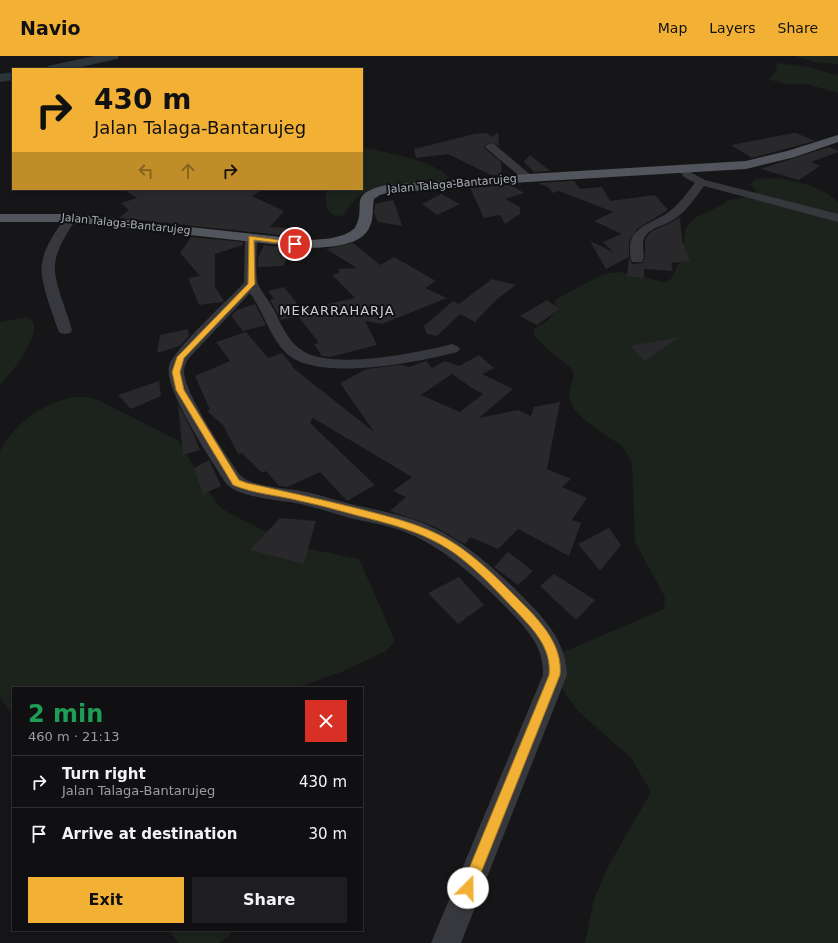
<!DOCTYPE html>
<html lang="en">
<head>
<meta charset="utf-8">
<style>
	body { margin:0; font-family:"DejaVu Sans",sans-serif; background:#1e1e20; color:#f1f3f6; height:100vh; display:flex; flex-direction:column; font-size:15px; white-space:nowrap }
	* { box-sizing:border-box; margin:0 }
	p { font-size:13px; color:#9c9d9f }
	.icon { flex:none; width:22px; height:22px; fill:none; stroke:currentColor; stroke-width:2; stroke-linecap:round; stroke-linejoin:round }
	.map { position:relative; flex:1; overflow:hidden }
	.details { position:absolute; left:12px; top:631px; width:351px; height:244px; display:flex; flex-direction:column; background:#101012; border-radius:0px; box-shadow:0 2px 6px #0003,0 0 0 1px #303032 }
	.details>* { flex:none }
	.top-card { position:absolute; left:12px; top:12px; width:351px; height:122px; border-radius:0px; box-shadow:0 2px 6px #0003,0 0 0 1px #303032; background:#f2b134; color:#111; overflow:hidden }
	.pin { position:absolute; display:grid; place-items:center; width:34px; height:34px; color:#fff; margin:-17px; border:2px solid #fff; border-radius:50%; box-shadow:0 1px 4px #0007 }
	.me { position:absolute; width:44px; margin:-22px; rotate:22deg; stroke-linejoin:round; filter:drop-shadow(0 0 3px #0008) }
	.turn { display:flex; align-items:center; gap:14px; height:84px; padding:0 16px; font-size:18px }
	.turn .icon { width:52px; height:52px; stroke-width:2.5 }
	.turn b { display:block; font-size:28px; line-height:34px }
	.lanes { display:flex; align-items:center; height:38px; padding:0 16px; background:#0003; justify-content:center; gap:20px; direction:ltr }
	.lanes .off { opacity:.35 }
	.round { display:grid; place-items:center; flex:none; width:42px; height:42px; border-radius:0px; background:#1e1e20 }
	.headline { display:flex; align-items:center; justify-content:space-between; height:68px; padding:0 16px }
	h1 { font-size:24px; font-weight:700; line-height:30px; color:#1e9e55 }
	.cta { display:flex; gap:8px; margin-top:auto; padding:8px 16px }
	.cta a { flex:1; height:46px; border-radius:0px; background:#f2b134; color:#111; font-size:16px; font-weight:700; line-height:46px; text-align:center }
	.cta a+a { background:#1e1e20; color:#f1f3f6 }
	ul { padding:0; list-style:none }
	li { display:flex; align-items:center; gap:12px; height:52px; padding:0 16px; border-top:1px solid #303032 }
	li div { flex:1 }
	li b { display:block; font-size:15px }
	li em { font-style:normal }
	header { display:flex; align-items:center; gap:24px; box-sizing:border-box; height:56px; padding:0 20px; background:#f2b134; color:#111 }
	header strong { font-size:19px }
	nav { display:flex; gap:22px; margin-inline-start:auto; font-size:14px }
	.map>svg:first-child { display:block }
	.green { fill:#1c231d }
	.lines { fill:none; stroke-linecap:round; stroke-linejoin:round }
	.river { fill:#2c353c; fill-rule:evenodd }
	.building { fill:#29292c; fill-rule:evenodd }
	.minor { fill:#37383d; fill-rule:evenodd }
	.major { fill:#53555c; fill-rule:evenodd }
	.route { fill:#f2b134; stroke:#9d7322 }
	.labels { text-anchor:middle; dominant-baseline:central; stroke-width:4; stroke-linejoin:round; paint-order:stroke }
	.far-street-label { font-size:11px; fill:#a8adb8; stroke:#111113 }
	.far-quarter-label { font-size:13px; letter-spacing:1px; fill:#c9ccd4; stroke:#111113 }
</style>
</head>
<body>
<header>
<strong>Navio</strong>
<nav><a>Map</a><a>Layers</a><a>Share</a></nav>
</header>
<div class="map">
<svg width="838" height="887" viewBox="0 0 838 887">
	<rect width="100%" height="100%" fill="#161618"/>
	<g class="green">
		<path d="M795,0H838V8L814,6Z"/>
		<path d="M777,7L807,11L838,19V37L806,28H787L771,24L769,23L776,15Z"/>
		<path d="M362,91C385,97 435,104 449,122C441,126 432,127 424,128C409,129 378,129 365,136C357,140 348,151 344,159C326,164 324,146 327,133H362Z"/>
		<path d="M777,122C799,126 821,130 838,146V887H585L594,843L609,809L651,736L631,702L577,654L556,625L561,597L664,553L665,541L635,486L632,406L622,390L587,366L574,353L570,345L569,339L574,318L571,312L544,290L534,279V273C548,264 556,263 555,244L603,218L620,216L664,226L671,223L683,198L685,173L696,161L722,149L728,144L754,140L756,134L750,128L756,123Z"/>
		<path d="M26,261C28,262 30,263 31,264C45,277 8,320 0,330V266Z"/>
		<path d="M74,341H86L96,343L179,385L208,435L219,450L229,457L281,483L304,492L359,503L395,585L386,595L341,616L295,632H13V660L0,642V395C14,368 44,346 74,341Z"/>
		<path d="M168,874H233L229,880L219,887H179Z"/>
	</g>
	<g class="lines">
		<g class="river">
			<path d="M94,0H119L117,3L72,13H46L48,10Z"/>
			<path d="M13,16V24L0,26V18Z"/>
		</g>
	</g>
	<g class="building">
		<path d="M498,76L499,90L490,86L484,90L485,93L501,106L502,119H491L448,98L416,102L414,93L474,78L486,77L492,81Z"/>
		<path d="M794,77H796L815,85L752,102L731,89Z"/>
		<path d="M829,91L838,95V96L811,106L820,110L799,124L760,113Z"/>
		<path d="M530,99L550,115L534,116L524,106Z"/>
		<path d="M574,125L580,133L602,131L610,145L655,139L668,154L637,173L629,185V201L606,213L590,185L613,196L603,186L622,178L594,165L613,156L559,135L553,137L548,131L538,127Z"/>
		<path d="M511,129L524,137L505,143L520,151V158L505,168L500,159L484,162L470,132Z"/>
		<path d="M123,133H263L252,140L284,155L270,171L289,172L290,174L288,175L289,180L119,162L129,154L121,147L137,142Z"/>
		<path d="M441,138L460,148L437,159L422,148Z"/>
		<path d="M393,144L397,154L402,170L378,166L374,157L375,148Z"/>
		<path d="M680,161L682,184L690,205L671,207L673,215L644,213V222L627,220L629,202L632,208L643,207L645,200V186L647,180L652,175L670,167Z"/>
		<path d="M191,181L243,186V189L215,198V231L224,245L223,246L199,249L188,222L200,220L180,197Z"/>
		<path d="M353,187L380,209L394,201L436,225L425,232L447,242L382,268L365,265L377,289L330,301L322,300L314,288L319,287L298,260L281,264L270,244L274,243L268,235L284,231L302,254L355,242L332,219L339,217V213L357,212L326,193Z"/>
		<path d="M264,189L292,192V194L283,210L258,211V202Z"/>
		<path d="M492,223L516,229L497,243L475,266L460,258L437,280L427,278L424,270L453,245L459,248Z"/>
		<path d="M547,244L559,253L537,269L520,260Z"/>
		<path d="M255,248L266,269L243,275L231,260L237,254Z"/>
		<path d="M188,273L189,280L180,290L157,297L160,279Z"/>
		<path d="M246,276L268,302L282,297L293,310L292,311L374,376L340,327L367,313L400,309L409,311L426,305L432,312L445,305L459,310L479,299L494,312L482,318L513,333L479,362L518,354L531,360L534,351L560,346L547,413L571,423L562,431L587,442L572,464L581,467L569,500L518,473L498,493L470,481L465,488L433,470L390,455L406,441L393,435L412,421L313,362L310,367L375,429L347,445L320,416L287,431L279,430L266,415L262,417L242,397L238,398L223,369L207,355L210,354L195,320L230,305L216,286ZM452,318L472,332L483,338L460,356L421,339Z"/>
		<path d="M679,281L645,305L630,290Z"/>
		<path d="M159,325L161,340L131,353L118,339Z"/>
		<path d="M178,348L194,379L200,394L183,399Z"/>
		<path d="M209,404L221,430L203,438L194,412Z"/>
		<path d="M280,462L316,465L304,508L250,494Z"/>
		<path d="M609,472L621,489L600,515L578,488Z"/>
		<path d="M508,496L533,515L518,529L494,511Z"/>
		<path d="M554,518L595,544L576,564L540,530Z"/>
		<path d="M459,521L484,549L458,568L428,537Z"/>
	</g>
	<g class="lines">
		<g class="minor">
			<path d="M490,87L494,88L532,120L533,122L532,124H524L486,92L485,90Z"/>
			<path d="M683,110L687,111L692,117L705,124L838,158V166L704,130C695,142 686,156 673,164C664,170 652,171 646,179C639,188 647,198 642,206H632C630,202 630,198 630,194C628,170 655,167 670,155C680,147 687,137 695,127L684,121L678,113Z"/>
			<path d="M71,158L75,159L77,162C68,175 56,193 55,209C53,225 68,257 72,274L70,277L65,278L60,277L58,274C53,257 39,225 42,208C44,190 57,174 67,159Z"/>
			<path d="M251,178L255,179L257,182C257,192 255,219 258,228C259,232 272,249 275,256C282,270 289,287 303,295C333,314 418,297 452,288L457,290L460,293L457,296C419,306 317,327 286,297C269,280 264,256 250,237L188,303C186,307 184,311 184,315C184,337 226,399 240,419C250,431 290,432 306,436C321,439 335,444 350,448C372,453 395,457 417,465C459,480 491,509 522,540C544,562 566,585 567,619L461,887H431L543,619C544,588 525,572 505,550C475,520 443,491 403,475C386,469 368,466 350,462C334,457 317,452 301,448C282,444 237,442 226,427C213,407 163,332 169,310C174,293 229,243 244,227L245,182L247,179Z"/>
		</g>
		<path class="major" d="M838,79V86L795,101L746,113L528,126L387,137L380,139L374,143C372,152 374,162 370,170C362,191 328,191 309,192L71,166H0V158H71L309,184C325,183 342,183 355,172C368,148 345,139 386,129L528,118L746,105L787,95Z"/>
	</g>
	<path class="route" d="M249,180L295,186L298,188L295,189L254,184L255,228L184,302L180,316L184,334L239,424L247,427C283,435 320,443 356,452C394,462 432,470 464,494C486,510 505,530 524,549C543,568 563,591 560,619L473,837L468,839L463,837L461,832L549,619C552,591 532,572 514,553C496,534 478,515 457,499C427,477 394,469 359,460C340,455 320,449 300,445C278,439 254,438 233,429L176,334L172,316L177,301L248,228Z"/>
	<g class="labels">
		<g class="far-street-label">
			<text transform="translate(452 128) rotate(-5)">Jalan Talaga-Bantarujeg</text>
			<text transform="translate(126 168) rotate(6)">Jalan Talaga-Bantarujeg</text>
		</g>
		<g class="far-quarter-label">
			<text x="337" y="254">MEKARRAHARJA</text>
		</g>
	</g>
</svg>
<div class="pin" style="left:295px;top:188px;background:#d93025"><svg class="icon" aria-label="arrive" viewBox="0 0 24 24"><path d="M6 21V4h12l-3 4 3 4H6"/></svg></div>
<svg class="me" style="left:468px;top:832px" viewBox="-20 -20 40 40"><circle r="19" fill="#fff"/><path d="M0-13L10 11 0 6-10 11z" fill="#f2b134"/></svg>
<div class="top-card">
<div class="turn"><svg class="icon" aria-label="right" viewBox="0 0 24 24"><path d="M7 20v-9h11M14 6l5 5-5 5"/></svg><div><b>430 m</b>Jalan Talaga-Bantarujeg</div></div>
<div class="lanes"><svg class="icon off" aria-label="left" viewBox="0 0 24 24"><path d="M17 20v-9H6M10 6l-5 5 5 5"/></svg><svg class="icon off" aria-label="ahead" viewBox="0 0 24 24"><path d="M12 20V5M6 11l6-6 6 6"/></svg><svg class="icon" aria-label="right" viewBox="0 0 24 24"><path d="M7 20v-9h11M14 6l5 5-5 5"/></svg></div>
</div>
<section class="details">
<div class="headline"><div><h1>2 min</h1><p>460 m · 21:13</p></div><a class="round" style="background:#d93025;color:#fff"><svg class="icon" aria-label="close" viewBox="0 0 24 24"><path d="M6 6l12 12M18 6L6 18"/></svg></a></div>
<ul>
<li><svg class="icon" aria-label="right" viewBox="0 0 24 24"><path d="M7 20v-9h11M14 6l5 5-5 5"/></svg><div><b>Turn right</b><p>Jalan Talaga-Bantarujeg</p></div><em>430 m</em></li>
<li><svg class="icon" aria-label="arrive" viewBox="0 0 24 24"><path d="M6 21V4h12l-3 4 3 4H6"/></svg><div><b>Arrive at destination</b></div><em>30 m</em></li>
</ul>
<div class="cta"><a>Exit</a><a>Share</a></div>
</section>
</div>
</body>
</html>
